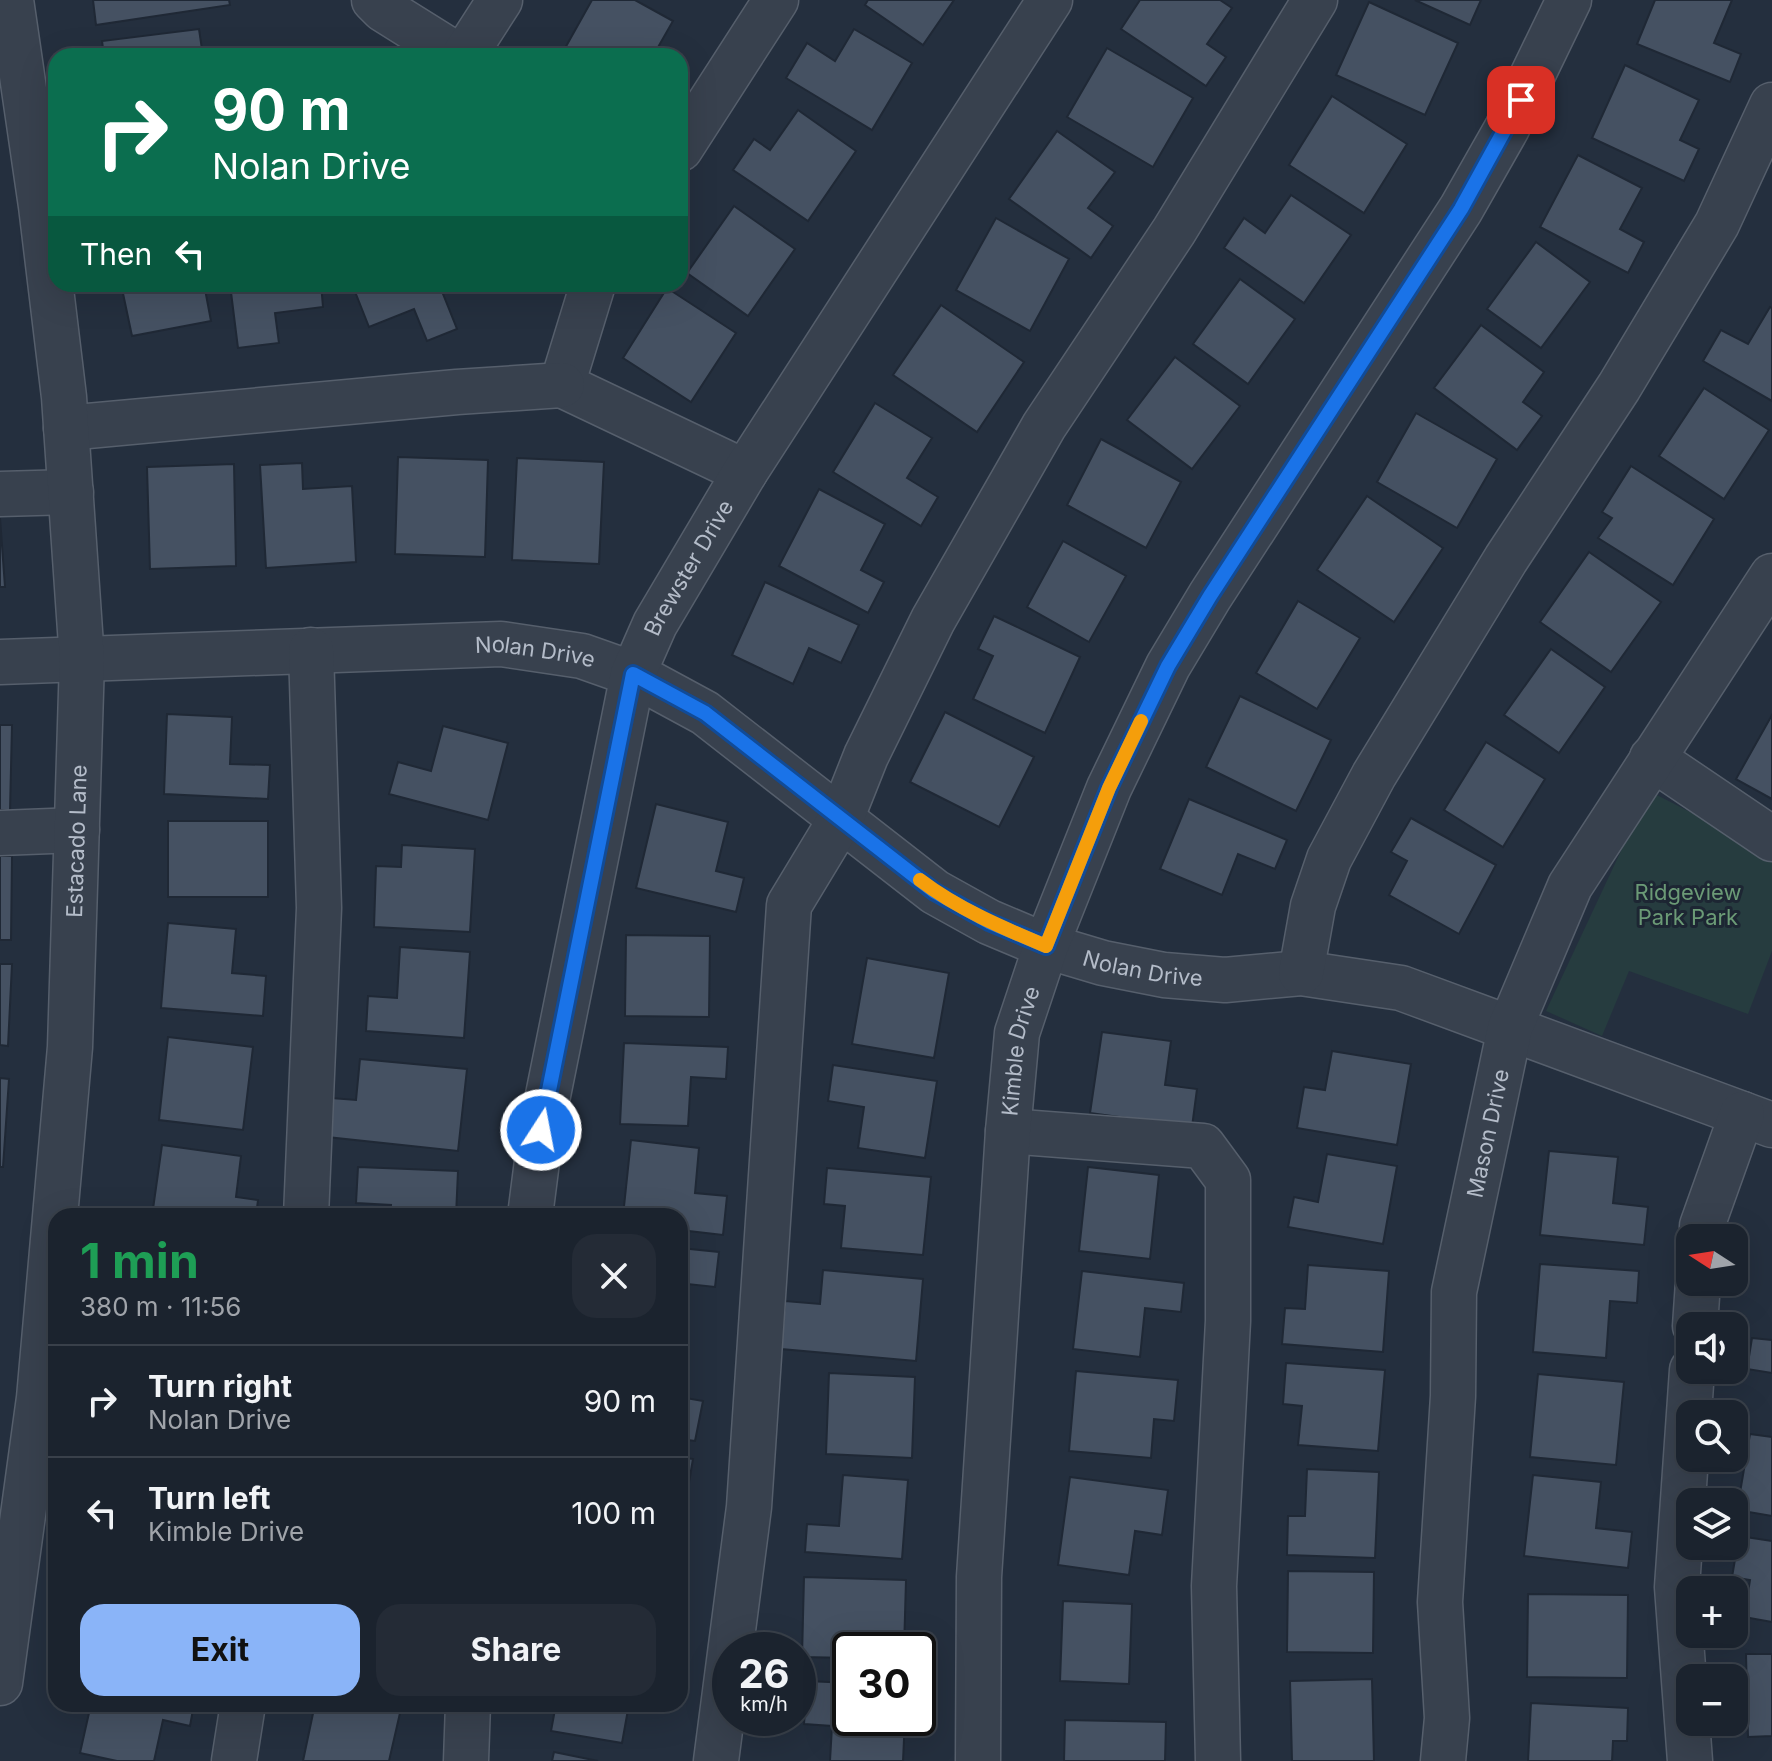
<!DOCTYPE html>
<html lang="en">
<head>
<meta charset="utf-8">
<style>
	body { margin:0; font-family:Inter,sans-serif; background:#242b36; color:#f1f3f6; height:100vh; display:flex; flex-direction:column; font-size:30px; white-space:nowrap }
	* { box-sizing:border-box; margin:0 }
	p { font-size:26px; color:#a0a4aa }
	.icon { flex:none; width:44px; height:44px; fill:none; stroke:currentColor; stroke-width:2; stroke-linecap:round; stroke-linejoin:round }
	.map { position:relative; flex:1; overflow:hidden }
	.sheet { position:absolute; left:48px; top:1208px; width:640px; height:504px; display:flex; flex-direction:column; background:#1b232e; border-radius:24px; box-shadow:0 8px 32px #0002,0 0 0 2px #39404a }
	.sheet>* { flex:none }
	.top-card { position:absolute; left:48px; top:48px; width:640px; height:244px; border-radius:24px; box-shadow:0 8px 32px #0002,0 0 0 2px #39404a; background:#0b6e4f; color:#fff; overflow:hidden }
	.needle { width:52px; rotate:282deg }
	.tools { position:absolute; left:1676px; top:1224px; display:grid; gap:16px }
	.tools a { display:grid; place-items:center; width:72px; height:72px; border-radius:16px; background:#1b232e; box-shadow:0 8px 32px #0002,0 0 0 2px #39404a; font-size:40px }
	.speed { position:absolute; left:712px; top:1632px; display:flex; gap:16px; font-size:40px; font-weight:700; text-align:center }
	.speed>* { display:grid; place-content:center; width:104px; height:104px; border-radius:50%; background:#1b232e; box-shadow:0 8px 32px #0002,0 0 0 2px #39404a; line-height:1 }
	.speed small { font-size:20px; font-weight:400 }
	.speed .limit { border:4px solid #111; border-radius:12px; background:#fff; color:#111 }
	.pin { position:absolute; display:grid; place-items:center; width:68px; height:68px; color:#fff; margin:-34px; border-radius:16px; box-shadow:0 4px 12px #0006 }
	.me { position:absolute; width:88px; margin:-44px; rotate:11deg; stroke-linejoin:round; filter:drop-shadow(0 0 6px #0008) }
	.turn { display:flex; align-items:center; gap:28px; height:168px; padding:0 32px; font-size:36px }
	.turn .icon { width:104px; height:104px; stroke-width:2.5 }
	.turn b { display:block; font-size:56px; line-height:68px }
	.then { display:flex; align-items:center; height:76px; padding:0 32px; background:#0003; gap:16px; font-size:30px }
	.round { display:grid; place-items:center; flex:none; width:84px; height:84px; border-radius:24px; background:#242b36 }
	.summary { display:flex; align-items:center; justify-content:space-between; height:136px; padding:0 32px }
	h1 { font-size:48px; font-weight:700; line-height:60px; color:#1e9e55 }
	.button { display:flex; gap:16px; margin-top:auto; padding:16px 32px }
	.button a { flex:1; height:92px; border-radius:24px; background:#8ab4f8; color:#111; font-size:32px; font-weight:700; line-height:92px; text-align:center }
	.button a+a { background:#242b36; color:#f1f3f6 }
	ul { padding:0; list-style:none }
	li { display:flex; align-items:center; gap:24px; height:112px; padding:0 32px; border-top:2px solid #39404a }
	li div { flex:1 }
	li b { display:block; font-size:30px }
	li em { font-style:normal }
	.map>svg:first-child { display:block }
	.green { fill:#263c3f }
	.building { fill:#455162; stroke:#1f2835; stroke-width:2 }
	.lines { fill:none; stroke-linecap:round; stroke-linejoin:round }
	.minor-casing { stroke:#565f6c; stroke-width:47 }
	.minor { stroke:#38414e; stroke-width:44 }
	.route-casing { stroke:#114b97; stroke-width:20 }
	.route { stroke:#1a73e8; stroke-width:14 }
	.slow { stroke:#f59e0b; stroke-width:14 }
	.labels { text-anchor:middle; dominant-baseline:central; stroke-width:6; stroke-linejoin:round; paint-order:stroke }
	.street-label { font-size:22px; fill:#b4bcc9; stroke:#1d2633 }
	.park-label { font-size:22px; fill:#6b9a76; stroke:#1d2633 }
</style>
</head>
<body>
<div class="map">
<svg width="1772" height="1761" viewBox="0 0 1772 1761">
	<rect width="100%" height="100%" fill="#242f3e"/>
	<path class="green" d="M1649,791L1772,854V951L1748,1014L1629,971L1602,1036L1546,1011Z"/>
	<g class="building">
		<path d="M93,0H229L230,5L96,25Z"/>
		<path d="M592,0H635L673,21L653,56H574L564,50Z"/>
		<path d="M868,0H954L923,45L865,5Z"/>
		<path d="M1140,0H1220L1232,8L1207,44L1226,57L1206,86L1121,29Z"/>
		<path d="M1415,0H1481L1470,25Z"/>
		<path d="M1655,0H1732L1714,43L1741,54L1730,82L1637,44Z"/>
		<path d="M1369,2L1458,43L1425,115L1336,75Z"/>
		<path d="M199,29L203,56H104L102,41Z"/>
		<path d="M854,29L912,63L872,130L786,78L807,43L835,61Z"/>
		<path d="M1107,48L1193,98L1153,167L1067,117Z"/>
		<path d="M1625,65L1699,100L1680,140L1699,149L1684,181L1592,138Z"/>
		<path d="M1332,96L1407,144L1364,213L1289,165Z"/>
		<path d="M798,110L856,151L808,221L733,170L754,139L770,150Z"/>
		<path d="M1057,131L1115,172L1088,208L1113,226L1091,258L1009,199Z"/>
		<path d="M1578,155L1642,188L1620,229L1644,242L1628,273L1540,227Z"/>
		<path d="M1291,195L1351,235L1304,303L1224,248L1244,218L1265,233Z"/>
		<path d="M734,206L795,249L748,316L687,273Z"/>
		<path d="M996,218L1069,259L1030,331L956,290Z"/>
		<path d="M1536,242L1590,282L1541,348L1487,309Z"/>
		<path d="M1240,279L1295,319L1248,384L1193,344Z"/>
		<path d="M121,284H204L211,321L132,336Z"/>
		<path d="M230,284H321L323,307L275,313L279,343L238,348Z"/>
		<path d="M352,284H439L457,329L427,341L414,309L369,327Z"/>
		<path d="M667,288L736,333L691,402L623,358Z"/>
		<path d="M941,305L1024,362L977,432L893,375Z"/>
		<path d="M1770,307L1772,308V401L1703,361L1721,330L1748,344Z"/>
		<path d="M1481,325L1544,372L1523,402L1542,416L1517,450L1434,388Z"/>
		<path d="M1175,357L1240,406L1192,469L1127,420Z"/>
		<path d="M1704,388L1769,430L1724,499L1659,456Z"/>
		<path d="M875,403L932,438L907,478L938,497L921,526L833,472Z"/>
		<path d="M1416,413L1497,459L1457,528L1377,482Z"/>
		<path d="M1101,439L1181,482L1146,548L1067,505Z"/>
		<path d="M398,457L488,460L485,557L395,554Z"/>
		<path d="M517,458L604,462L599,564L512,560Z"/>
		<path d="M302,463L303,489L352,486L356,562L266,568L260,465Z"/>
		<path d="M234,464L236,566L150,569L147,467Z"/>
		<path d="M1631,466L1714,519L1673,585L1598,538L1612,518L1602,512Z"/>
		<path d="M819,489L885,524L861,570L884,582L868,613L779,566Z"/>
		<path d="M1367,496L1443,548L1394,622L1317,570Z"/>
		<path d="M0,518L5,587H0Z"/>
		<path d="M1063,541L1126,576L1089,642L1027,607Z"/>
		<path d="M1589,552L1661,602L1611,672L1540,622Z"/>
		<path d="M765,582L859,625L841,663L809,648L793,684L732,655Z"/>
		<path d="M1298,601L1360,638L1317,709L1256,673Z"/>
		<path d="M994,616L1080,657L1045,733L973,699L993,656L978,649Z"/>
		<path d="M1551,649L1605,687L1559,753L1504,715Z"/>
		<path d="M1240,696L1331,740L1296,811L1206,767Z"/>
		<path d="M945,712L1034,757L999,827L910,782Z"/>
		<path d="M167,714L232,717L230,764L270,765L268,799L164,794Z"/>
		<path d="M1772,715V799L1736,779Z"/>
		<path d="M0,725H12L10,811L0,810Z"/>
		<path d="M443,726L508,743L488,820L389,794L398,762L431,771Z"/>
		<path d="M1486,742L1545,779L1503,847L1444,810Z"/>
		<path d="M1189,799L1287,840L1275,869L1238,854L1222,895L1160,869Z"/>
		<path d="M656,804L728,822L716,871L744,878L736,912L636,888Z"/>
		<path d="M1411,818L1496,865L1459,934L1389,895L1407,861L1391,852Z"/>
		<rect x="168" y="821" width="100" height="76"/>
		<path d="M402,845L475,849L470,932L374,927L376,866L401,867Z"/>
		<path d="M0,856H12L11,940H0Z"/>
		<path d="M168,923L236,929L232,973L266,976L263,1016L161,1008Z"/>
		<path d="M626,935L710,936L709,1017L625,1016Z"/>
		<path d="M400,947L470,952L464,1038L366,1031L368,996L397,998Z"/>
		<path d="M867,958L949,973L934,1058L852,1044Z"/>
		<path d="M0,964H12L8,1046L0,1045Z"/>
		<path d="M1102,1032L1171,1041L1165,1085L1197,1089L1192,1127L1090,1113Z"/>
		<path d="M168,1037L253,1047L243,1130L159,1120Z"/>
		<path d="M624,1043L728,1047L726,1079L691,1077L688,1126L620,1124Z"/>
		<path d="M1332,1051L1411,1064L1397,1145L1297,1128L1304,1087L1325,1090Z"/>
		<path d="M360,1059L467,1069L458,1151L327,1137L331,1098L356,1100Z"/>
		<path d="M833,1065L937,1081L925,1158L858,1148L864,1107L828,1101Z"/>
		<path d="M0,1078L9,1079L3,1167H0Z"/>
		<path d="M631,1140L699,1148L695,1193L727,1196L723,1235L680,1230V1216H623Z"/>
		<path d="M162,1145L241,1156L236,1197L258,1200L256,1216H152Z"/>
		<path d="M1549,1151L1618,1157L1613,1203L1648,1207L1644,1245L1540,1235Z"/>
		<path d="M1327,1154L1397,1166L1383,1244L1288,1227L1294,1197L1318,1202Z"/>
		<path d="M358,1167L458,1171L456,1216H390L391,1205L356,1203Z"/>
		<path d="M1088,1167L1159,1175L1150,1259L1079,1251Z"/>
		<path d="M827,1168L931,1177L923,1255L841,1248L845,1206L824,1204Z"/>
		<path d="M680,1248L719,1252L715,1287L688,1284L683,1332H680Z"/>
		<path d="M1540,1264L1639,1271L1637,1303L1610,1301L1606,1358L1533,1352Z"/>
		<path d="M1308,1265L1389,1271L1383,1352L1282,1344L1285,1308L1305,1309Z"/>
		<path d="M823,1270L923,1279L916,1361L781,1349L785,1301L820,1304Z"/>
		<path d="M1082,1271L1184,1283L1181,1312L1145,1308L1140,1357L1073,1349Z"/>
		<path d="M1752,1338L1772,1340V1373L1747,1369Z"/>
		<path d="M680,1358L687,1359L680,1397L703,1401L695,1441L680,1439Z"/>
		<path d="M1286,1363L1385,1370L1378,1451L1298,1445L1302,1406L1283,1404Z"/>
		<path d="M1076,1371L1178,1380L1174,1421L1154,1419L1151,1458L1069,1451Z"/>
		<path d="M829,1373L915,1377L912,1458L826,1454Z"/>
		<path d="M1538,1374L1624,1382L1616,1465L1530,1457Z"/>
		<path d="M1750,1434L1772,1437V1516L1737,1510Z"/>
		<path d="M680,1457L693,1459L687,1494L680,1493Z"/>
		<path d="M1307,1469L1379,1472L1375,1558L1287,1555L1288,1516H1305Z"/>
		<path d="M843,1475L908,1480L902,1559L805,1552L807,1524L839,1526Z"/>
		<path d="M1533,1475L1601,1482L1596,1528L1632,1532L1628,1568L1524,1556Z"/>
		<path d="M1070,1477L1168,1490L1162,1535L1135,1531L1129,1575L1058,1565Z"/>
		<path d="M1739,1536L1772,1541V1622L1744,1617L1750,1580L1732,1577Z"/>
		<path d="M1288,1571L1374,1572L1373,1653L1287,1652Z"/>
		<path d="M804,1577L906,1580L904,1650H850V1658L802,1657Z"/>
		<path d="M1528,1594L1628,1595L1627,1678L1527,1677Z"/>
		<path d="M1063,1601L1132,1604L1129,1684L1060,1681Z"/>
		<path d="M1746,1654H1772V1736L1748,1737Z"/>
		<path d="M1372,1679L1374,1761H1292L1290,1681Z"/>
		<path d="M807,1681L850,1683V1718H905L903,1761H830L832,1726L804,1724Z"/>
		<path d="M1531,1703L1628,1708L1627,1741H1613L1612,1761H1528Z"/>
		<path d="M91,1704H194L190,1726L163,1720L154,1761H117L80,1753Z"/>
		<path d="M315,1704H359L400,1713L389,1761H303Z"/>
		<path d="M556,1704H629L622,1743L551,1731Z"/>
		<path d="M1065,1720L1166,1722L1165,1761H1064Z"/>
		<path d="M554,1752L598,1761H552Z"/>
	</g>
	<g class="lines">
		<defs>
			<g id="minor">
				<path d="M374,0L383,9L458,56"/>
				<path d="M464,56L500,0"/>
				<path d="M680,149L776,0"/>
				<path d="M593,284L562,385L745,472"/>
				<path d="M66,428L457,392L562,385"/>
				<path d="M0,494L71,492"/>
				<path id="s1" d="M0,662L501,644L582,656L633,674L705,713L935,892L989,922L1046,946L1103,963L1164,975L1225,980L1301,973L1401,988L1772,1125"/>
				<path d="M1652,758L1772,839"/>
				<path d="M0,833L77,830"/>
				<path d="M1301,973L1313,906L1329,859L1374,775L1506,559L1619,387L1717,224L1772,105"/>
				<path d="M1008,1131L1203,1146L1228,1180V1321L1214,1586L1218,1761"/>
				<path d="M306,1216L319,908L311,650"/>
				<path id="s2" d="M530,1216L541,1130L633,674L655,624L745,472L1050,0"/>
				<path d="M1702,1238V1226L1742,1114"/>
				<path d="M1695,1326L1698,1282"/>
				<path id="s3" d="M0,1683L39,1398L70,1047L82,660L64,397L41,206L11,0"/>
				<path d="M234,1761L243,1704"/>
				<path d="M466,1761L468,1704"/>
				<path d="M716,1761L749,1507L789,905L841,819L866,756L933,620L1044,426L1174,231L1315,0"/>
				<path id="s4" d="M978,1761L979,1577L1008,1131L1017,1033L1046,946L1109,788L1168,666L1210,596L1461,209L1507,128L1569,0"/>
				<path id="s5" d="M1443,1761L1447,1718L1440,1602L1453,1396L1454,1292L1510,1028L1570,886L1772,576"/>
				<path d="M1690,1761L1677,1587L1692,1370"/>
			</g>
		</defs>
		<use href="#minor" class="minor-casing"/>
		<use href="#minor" class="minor"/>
	</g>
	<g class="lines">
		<defs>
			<path id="route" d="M541,1130L633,674L705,713L935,892L989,922L1046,946L1109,788L1168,666L1210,596L1461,209L1521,100"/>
		</defs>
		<use href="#route" class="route-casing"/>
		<use href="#route" class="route"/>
		<path class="slow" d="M920,880C958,909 1003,928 1046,946L1109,788L1141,721"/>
	</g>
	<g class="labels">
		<g class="street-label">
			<text stroke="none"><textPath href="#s2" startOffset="672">Brewster Drive</textPath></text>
			<text stroke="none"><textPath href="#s1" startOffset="536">Nolan Drive</textPath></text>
			<text stroke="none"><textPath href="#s3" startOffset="846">Estacado Lane</textPath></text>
			<text stroke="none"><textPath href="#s1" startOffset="1234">Nolan Drive</textPath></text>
			<text stroke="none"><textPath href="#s4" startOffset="712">Kimble Drive</textPath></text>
			<text stroke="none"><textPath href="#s5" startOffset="632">Mason Drive</textPath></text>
		</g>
		<g class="park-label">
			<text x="1688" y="892">Ridgeview<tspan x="1688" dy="25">Park Park</tspan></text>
		</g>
	</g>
</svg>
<div class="tools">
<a><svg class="needle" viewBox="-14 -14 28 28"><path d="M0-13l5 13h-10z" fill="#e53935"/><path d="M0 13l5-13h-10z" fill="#a0a4aa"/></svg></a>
<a><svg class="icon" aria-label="sound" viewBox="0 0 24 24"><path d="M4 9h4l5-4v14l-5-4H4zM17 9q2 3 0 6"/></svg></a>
<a><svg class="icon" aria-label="search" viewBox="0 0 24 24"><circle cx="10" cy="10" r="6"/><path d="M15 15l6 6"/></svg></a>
<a><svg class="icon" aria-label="layers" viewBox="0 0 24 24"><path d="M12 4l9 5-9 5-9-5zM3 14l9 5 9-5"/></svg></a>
<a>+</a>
<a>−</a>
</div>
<div class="speed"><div>26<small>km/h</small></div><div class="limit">30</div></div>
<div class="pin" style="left:1521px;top:100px;background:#d93025"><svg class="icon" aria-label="arrive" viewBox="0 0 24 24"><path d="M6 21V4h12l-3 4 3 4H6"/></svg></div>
<svg class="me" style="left:541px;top:1130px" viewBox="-20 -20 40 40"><circle r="17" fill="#1a73e8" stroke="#fff" stroke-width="3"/><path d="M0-11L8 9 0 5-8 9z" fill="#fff"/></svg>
<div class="top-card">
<div class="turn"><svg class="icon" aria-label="right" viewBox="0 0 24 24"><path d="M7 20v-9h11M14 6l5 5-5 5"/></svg><div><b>90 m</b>Nolan Drive</div></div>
<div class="then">Then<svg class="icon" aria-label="left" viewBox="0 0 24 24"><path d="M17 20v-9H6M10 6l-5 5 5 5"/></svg></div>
</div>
<section class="sheet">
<div class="summary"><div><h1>1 min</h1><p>380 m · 11:56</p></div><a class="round"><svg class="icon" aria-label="close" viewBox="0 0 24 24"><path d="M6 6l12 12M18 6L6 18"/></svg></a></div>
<ul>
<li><svg class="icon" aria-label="right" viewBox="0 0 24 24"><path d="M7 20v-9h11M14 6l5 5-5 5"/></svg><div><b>Turn right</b><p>Nolan Drive</p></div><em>90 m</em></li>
<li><svg class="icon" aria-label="left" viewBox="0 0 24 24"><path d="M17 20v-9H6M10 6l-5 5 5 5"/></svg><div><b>Turn left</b><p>Kimble Drive</p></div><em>100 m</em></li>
</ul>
<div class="button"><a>Exit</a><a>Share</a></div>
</section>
</div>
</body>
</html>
